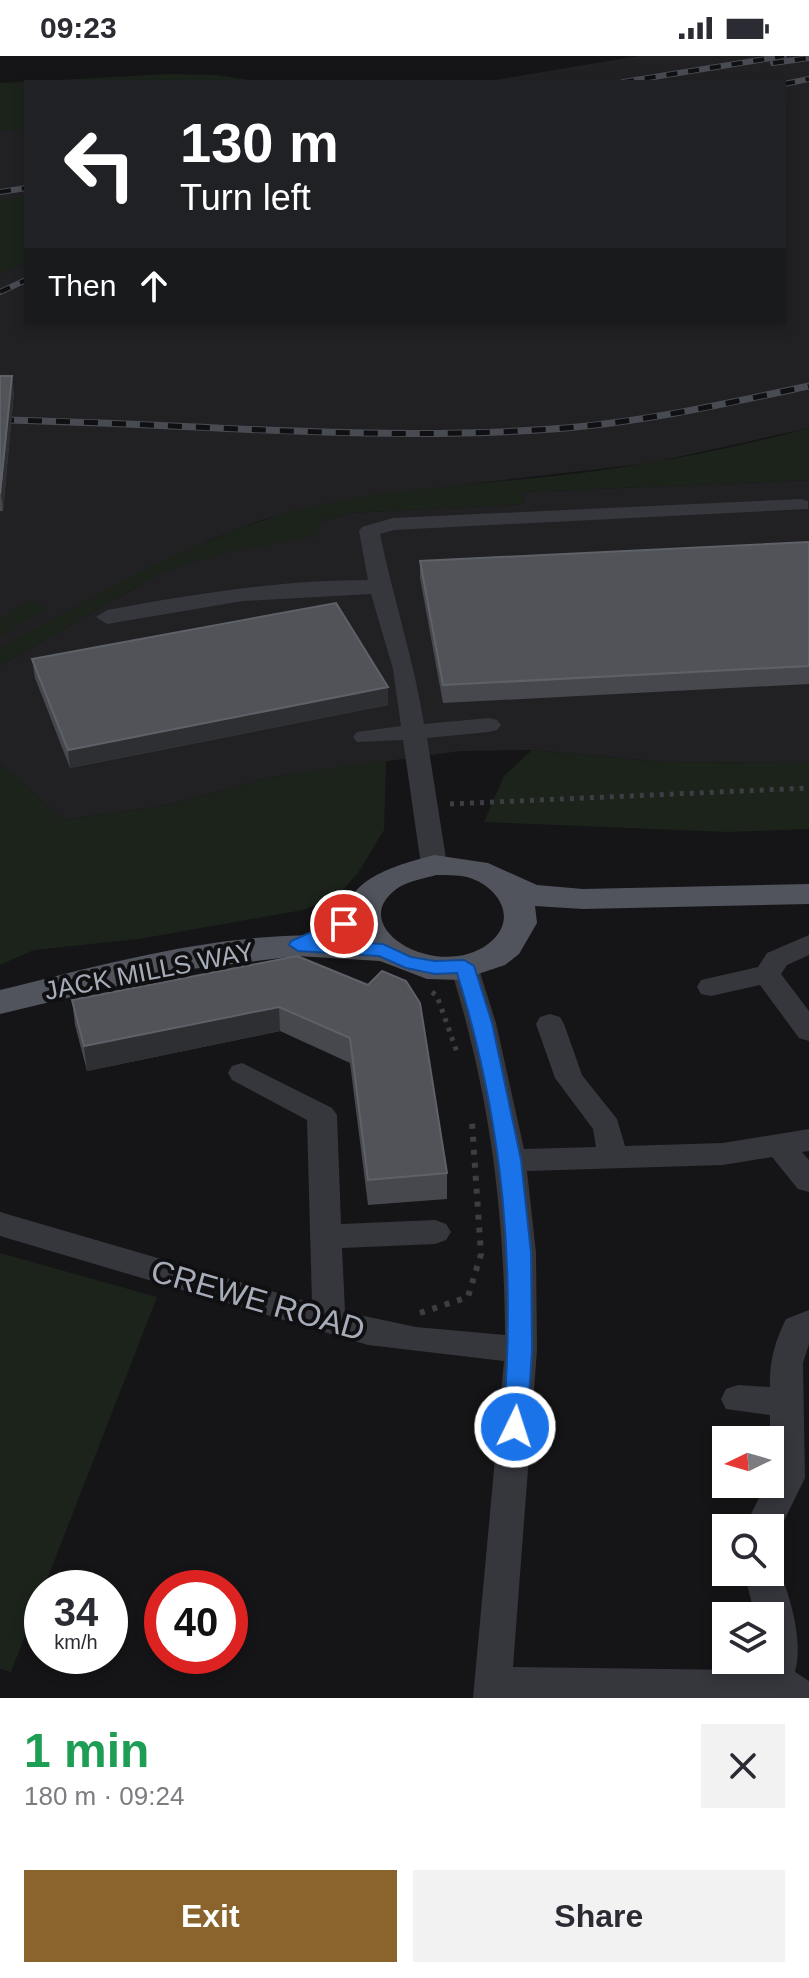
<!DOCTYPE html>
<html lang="en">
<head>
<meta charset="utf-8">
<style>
	body { margin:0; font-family:Arial,sans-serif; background:#f2f2f3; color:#2b2b33; height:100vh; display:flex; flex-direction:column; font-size:30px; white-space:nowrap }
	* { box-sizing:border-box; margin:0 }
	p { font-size:26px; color:#7c7c81 }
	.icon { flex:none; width:44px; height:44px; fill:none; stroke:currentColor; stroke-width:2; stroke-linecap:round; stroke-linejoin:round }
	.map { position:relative; height:1642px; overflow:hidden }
	.drawer { display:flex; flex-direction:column; background:#fff; flex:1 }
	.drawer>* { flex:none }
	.guide { position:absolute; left:24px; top:24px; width:762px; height:244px; border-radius:0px; box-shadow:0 4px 12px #0003; background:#202124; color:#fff; overflow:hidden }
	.needle { width:52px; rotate:265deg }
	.fabs { position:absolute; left:712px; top:1370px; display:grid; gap:16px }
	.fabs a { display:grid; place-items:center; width:72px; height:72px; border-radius:0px; background:#fff; box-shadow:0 4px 12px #0003; font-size:40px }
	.speed { position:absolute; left:24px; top:1514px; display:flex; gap:16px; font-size:40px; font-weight:700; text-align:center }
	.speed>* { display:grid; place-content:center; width:104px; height:104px; border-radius:50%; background:#fff; box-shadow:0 4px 12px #0003; line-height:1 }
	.speed small { font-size:20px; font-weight:400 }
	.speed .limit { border:12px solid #d22; background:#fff; color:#111 }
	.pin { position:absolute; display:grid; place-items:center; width:68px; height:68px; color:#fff; margin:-34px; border:4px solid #fff; border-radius:50%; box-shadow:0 2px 8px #0007 }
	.me { position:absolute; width:88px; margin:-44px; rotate:4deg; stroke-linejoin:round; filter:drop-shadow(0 0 6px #0008) }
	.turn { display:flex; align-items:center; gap:28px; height:168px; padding:0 24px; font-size:36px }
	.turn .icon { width:104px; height:104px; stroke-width:2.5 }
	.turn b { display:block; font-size:56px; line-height:68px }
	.then { display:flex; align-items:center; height:76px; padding:0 24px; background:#0003; gap:16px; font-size:30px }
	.round { display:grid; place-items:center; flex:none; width:84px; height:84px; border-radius:0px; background:#f2f2f3 }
	.summary { display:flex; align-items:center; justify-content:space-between; height:136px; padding:0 24px }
	h1 { font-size:48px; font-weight:600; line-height:60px; color:#1e9e55 }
	.button { display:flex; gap:16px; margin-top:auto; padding:16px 24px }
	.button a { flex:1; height:92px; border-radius:0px; background:#8a632d; color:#fff; font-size:32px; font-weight:600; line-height:92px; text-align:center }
	.button a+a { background:#f2f2f3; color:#2b2b33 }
	.status { display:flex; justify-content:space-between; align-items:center; height:56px; padding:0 40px; background:#fff; direction:ltr }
	.status svg { height:22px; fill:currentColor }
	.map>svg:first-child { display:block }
	.built { fill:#212124 }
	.green { fill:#1b231b }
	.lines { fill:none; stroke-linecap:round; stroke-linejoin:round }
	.path-far1 { stroke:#3c3e44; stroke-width:5; stroke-dasharray:4 6; stroke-linecap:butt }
	.path { stroke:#3c3e44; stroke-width:6; stroke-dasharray:5 8; stroke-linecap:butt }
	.minor { fill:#36373d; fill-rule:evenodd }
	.major { fill:#51545c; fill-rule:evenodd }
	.rail-far1-casing { stroke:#484b52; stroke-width:6 }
	.rail-casing { stroke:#484b52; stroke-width:7 }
	.rail-far1 { stroke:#101012; stroke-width:4; stroke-dasharray:11; stroke-linecap:butt }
	.rail { stroke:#101012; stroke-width:5; stroke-dasharray:14; stroke-linecap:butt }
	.wall { fill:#46484d }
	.shaded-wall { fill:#2e2f33 }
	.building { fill:#515359; stroke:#5e6168; stroke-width:2 }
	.route { fill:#1a73e8; stroke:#114b97; stroke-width:2 }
	.labels { text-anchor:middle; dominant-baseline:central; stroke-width:8; stroke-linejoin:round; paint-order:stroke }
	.street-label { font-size:26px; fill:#a6adb9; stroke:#101012 }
	.near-street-label { font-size:32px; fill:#a6adb9; stroke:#101012 }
</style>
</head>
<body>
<div class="status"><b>09:23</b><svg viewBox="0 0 49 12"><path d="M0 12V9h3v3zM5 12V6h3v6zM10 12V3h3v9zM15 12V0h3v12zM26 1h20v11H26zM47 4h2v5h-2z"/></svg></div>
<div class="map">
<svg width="809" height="1642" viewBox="0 0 809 1642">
	<rect width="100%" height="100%" fill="#151517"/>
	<g class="built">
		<path d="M638,0H809V372L651,407L418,434L320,449L262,464L209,484L0,593V49L26,47V266H784V26H483Z"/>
		<path d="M809,424V707L664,706L532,694L461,695L272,721L169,749L63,764L0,707V610L162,516L348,457L525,448L521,436Z"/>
	</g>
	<g class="green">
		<path d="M169,18L216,19L264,26H26V73L0,75V27Z"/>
		<path d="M26,140V207L0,218V144Z"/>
		<path d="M809,372V424L522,436L525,448L348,457L322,465L317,480L227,496L162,516L0,610V593L22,579C99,539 178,492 261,465C361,432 469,430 572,418C652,408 731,393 809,372Z"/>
		<path d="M25,546L39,547L46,553L0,581V564Z"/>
		<path d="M532,694L664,706L809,707V773L727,776L484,766L504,720Z"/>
		<path d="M386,704L384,774L358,817L338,839L303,854L139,883L34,894L0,909V707L63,764L169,749L272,721Z"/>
		<path d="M0,1197L157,1241L11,1616L0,1613Z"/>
	</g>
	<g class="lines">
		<g class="path-far1">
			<path d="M450,748L809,732"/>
			<path d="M432,936L437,940L458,999"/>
		</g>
		<path class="path" d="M420,1257L468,1241L481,1198L472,1067"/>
		<g class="minor">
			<path d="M801,443L808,445V453L394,474L380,478C393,542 414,604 424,668L489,662L497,664L501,669L497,674L489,676L427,682L447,809L443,815H425L421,809L403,684L357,686L353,681L357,676L401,670L393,613L371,538L243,545L107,568L96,561L107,554C193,538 280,524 368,524L359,475L362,471L393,462Z"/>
			<path d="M809,879V899L787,909L781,918L809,955V985L799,982L760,929L711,940L701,938L697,931L701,924L758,911L767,897Z"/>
			<path d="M464,901L474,904L478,910L496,967L524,1093L596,1091L593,1073L555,1022L536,968L540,961L550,958L560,961L564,968L582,1019L617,1063L625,1090L723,1087L809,1073V1095L802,1096L809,1104V1136L798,1133L772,1101L723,1109L527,1115L536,1197L537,1294L513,1611L741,1614L759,1609L760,1604H770V1560H755L744,1516H770V1503L775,1505C789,1535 804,1583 795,1616L809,1625V1642H473L504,1305L368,1289L0,1180V1156L312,1247L307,1064L232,1024L228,1017L232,1010L242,1007L332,1052L337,1059L341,1168L435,1164L446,1168L451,1176L446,1184L435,1188L342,1192L345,1256L416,1271L505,1279C504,1148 489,1036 450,910L454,904Z"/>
			<path d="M809,1254V1288L803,1307L805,1422L775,1483L770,1484V1472H744L766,1428H770V1359L726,1353L721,1343L726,1333L738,1329L770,1331C769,1306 775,1285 786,1263Z"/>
		</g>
		<path class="major" d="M434,799L488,807L537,829L583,833L809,828V848L583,853L535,850L537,867L519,898L505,909L460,924L427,923L380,905L297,900L184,914L0,958V934C117,905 236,871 358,881C355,876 350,869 349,864C340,822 405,807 434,799ZM436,819C446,819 457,819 467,821C499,830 520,864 488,888C436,927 339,868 401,830C411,825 425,822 436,819Z"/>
		<defs>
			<g id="rail-far1">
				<path d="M773,7L809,2"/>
				<path d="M623,26L784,0"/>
				<path d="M784,28L809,23"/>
				<path d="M0,136L26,132"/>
				<path d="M0,236L26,224"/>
			</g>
			<path id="rail" d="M0,364C184,367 368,386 552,373C639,367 724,348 809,330"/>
		</defs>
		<use href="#rail-far1" class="rail-far1-casing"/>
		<use href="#rail" class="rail-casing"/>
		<use href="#rail-far1" class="rail-far1"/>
		<use href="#rail" class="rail"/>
	</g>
	<g class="wall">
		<path d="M0,320L14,335L3,455H0Z"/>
		<path d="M809,486V628L443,647L420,522V505Z"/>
		<path d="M32,603L388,631V649L70,712L35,622Z"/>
		<path d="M368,929L447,1117V1143L368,1149L350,1007L280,975L87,1015L75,969L72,944Z"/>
	</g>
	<g class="shaded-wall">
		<path d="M12,320L14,335L3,455L1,438Z"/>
		<path d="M388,631V649L70,712L68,694Z"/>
		<path d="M279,951L280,975L87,1015L84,990Z"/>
	</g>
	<g class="building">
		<path d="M0,320H12L0,438Z"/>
		<path d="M809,486V610L443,629L420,505Z"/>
		<path d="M336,547L388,631L68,694L32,603Z"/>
		<path d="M297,900L368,929L382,915L406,925L420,947L447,1117L368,1124L350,982L279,951L84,990L72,944Z"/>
	</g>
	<path class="route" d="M344,862L351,863L354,868L324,884L383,888L411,901L435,905L464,904L474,910L492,967L521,1104L531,1197L532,1294L527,1371L523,1378L515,1381L507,1378L503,1371C516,1214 504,1068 457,917L435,918L406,912L379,900L298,895L289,889L291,885Z"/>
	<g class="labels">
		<g class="street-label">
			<text transform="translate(149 915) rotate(-11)">JACK MILLS WAY</text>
		</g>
		<g class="near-street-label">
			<text transform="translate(258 1244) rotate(16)">CREWE ROAD</text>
		</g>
	</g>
</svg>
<div class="fabs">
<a><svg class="needle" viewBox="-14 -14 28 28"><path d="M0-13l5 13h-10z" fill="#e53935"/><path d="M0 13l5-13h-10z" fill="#7c7c81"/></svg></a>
<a><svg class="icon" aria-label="search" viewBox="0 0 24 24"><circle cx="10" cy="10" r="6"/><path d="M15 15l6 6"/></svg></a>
<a><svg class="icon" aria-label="layers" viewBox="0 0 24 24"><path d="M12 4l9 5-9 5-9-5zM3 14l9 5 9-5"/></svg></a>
</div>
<div class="speed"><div>34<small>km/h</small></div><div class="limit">40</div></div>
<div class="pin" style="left:344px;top:868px;background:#d93025"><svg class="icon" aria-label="arrive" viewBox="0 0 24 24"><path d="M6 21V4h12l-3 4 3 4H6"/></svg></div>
<svg class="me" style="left:515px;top:1371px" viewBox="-20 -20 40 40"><circle r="17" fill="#1a73e8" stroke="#fff" stroke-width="3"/><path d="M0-11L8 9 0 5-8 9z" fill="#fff"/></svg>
<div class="guide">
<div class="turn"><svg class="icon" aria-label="left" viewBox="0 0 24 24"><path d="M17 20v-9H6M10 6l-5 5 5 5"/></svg><div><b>130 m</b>Turn left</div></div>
<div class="then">Then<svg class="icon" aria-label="ahead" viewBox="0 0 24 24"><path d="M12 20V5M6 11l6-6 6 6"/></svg></div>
</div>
</div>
<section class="drawer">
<div class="summary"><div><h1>1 min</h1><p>180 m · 09:24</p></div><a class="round"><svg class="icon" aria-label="close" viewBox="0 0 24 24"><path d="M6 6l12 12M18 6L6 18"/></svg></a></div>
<div class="button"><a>Exit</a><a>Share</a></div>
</section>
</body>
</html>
